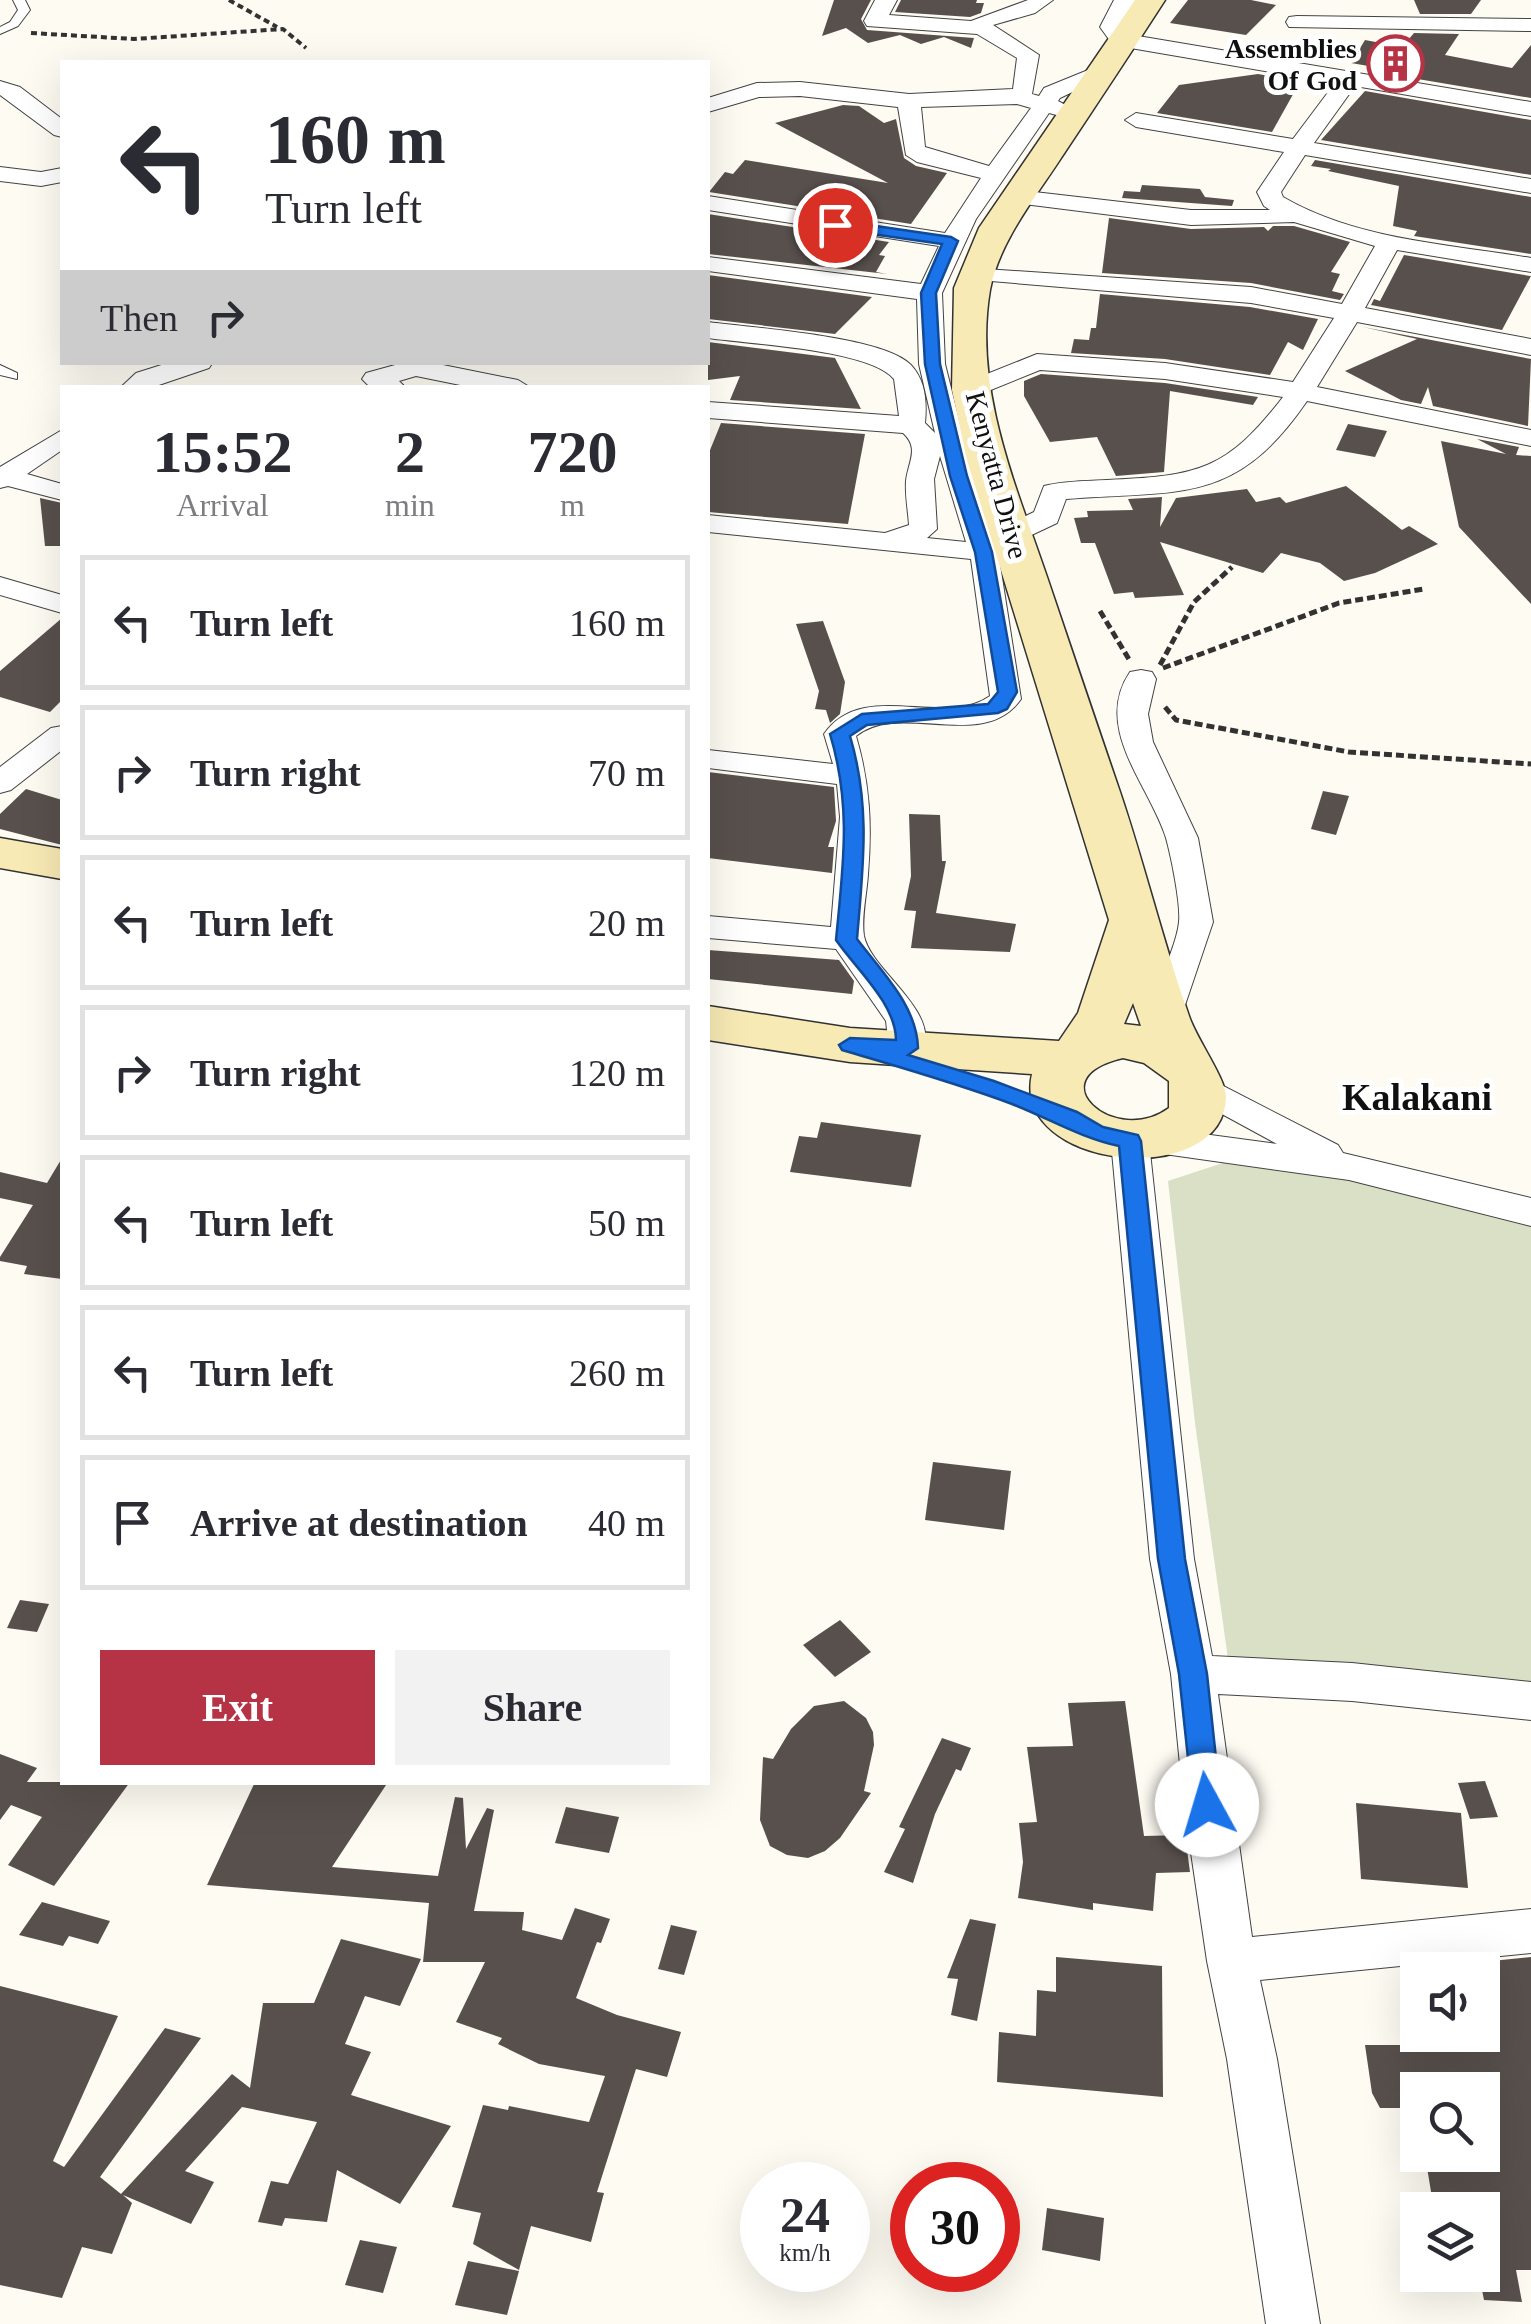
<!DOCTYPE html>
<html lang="en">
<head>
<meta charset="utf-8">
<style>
	body { margin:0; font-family:Georgia,serif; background:#f2f2f3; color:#2b2b33; height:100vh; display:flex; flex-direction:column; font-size:38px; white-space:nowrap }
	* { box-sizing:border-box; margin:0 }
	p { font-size:32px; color:#7c7c81 }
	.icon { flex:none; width:55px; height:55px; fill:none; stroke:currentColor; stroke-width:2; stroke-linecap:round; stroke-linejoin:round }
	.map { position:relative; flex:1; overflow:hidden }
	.side { position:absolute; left:60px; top:385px; width:650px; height:1400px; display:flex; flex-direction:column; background:#fff; border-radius:0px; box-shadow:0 10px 40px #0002 }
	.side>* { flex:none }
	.banner { position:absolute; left:60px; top:60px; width:650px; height:305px; border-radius:0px; box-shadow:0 10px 40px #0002; background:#fff; color:#2b2b33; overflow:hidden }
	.buttons { position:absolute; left:1400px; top:1952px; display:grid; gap:20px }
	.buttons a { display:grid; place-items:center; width:100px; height:100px; border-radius:0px; background:#fff; box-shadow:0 10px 40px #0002; font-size:50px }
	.speed { position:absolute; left:740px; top:2162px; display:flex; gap:20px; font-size:50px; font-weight:700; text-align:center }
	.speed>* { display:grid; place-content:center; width:130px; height:130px; border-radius:50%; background:#fff; box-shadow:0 10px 40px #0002; line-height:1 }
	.speed small { font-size:25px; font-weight:400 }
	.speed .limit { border:15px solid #d22; background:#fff; color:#111 }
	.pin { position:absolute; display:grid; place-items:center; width:85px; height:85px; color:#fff; margin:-42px; border:5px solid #fff; border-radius:50%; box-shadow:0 2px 10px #0007 }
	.me { position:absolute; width:110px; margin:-55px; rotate:354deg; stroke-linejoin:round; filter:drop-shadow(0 0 8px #0008) }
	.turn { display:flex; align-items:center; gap:35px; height:210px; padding:0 40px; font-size:45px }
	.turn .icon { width:130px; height:130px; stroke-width:2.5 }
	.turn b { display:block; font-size:70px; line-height:85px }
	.then { display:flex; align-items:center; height:95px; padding:0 40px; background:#0003; gap:20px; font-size:38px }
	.eta { display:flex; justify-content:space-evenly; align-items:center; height:170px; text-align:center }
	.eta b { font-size:60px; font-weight:800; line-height:70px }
	.primary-button { display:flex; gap:20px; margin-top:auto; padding:20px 40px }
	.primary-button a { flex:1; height:115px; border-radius:0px; background:#b53345; color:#fff; font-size:40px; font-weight:800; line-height:115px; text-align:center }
	.primary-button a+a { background:#f2f2f3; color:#2b2b33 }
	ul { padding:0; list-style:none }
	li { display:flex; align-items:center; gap:30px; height:135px; margin:0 20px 15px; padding:0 20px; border:5px solid #e1e1e2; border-radius:0px }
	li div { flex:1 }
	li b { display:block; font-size:38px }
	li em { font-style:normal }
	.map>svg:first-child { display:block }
	.cemetery { fill:#d9e0c5 }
	.building { fill:#58504d }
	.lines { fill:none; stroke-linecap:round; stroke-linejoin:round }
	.service-casing { stroke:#434343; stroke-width:2 }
	.minor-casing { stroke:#434343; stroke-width:2 }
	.secondary-casing { stroke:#323232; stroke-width:3 }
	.path-far1 { stroke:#323232; stroke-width:4; stroke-dasharray:6 4; stroke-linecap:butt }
	.path { stroke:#323232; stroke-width:5; stroke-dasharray:8 4; stroke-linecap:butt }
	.service { fill:#fff; fill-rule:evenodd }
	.minor { fill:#fff; fill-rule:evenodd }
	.secondary { fill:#f8eab4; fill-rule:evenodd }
	.route { fill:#1a73e8; stroke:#114b97; stroke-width:2.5 }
	.labels { text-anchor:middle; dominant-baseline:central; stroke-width:10; stroke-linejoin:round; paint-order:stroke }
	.far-poi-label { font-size:28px; font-weight:bold; fill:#101010; stroke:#fff; text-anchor:end }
	.far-street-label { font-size:28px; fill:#101010; stroke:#fff }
	.quarter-label { font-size:38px; font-weight:bold; fill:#101010; stroke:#fff }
</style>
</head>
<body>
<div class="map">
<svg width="1531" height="2324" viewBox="0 0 1531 2324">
	<rect width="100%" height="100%" fill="#fefbf3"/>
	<path class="cemetery" d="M1241,1157L1325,1171L1531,1222V1685L1229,1666L1195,1423L1168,1181Z"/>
	<g class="building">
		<path d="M834,0H871L861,19L867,30L974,38L971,48L944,37L921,44L900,35L868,43L846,28L822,36Z"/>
		<path d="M901,0H977L976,3H984L981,13L970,17L895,12Z"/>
		<path d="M1188,0H1251L1276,5L1246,35L1170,23Z"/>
		<path d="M1414,0H1481L1471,14H1420Z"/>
		<path d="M1414,33L1459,34L1445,55L1512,68L1531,45V98L1382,73L1386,69L1351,63L1365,40L1402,47Z"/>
		<path d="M1258,74L1281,78L1275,85L1296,89L1272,132L1157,113L1179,85Z"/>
		<path d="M1365,91L1531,120V175L1321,140Z"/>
		<path d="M843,105L859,106L884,123L896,119L904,158L916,166L947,173L911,224L709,192L725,172L733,174L745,160L888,183L775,123Z"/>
		<path d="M1315,160L1531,197V254L1414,236L1417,231L1393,226L1399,186L1328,171L1331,169L1311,166Z"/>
		<path d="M1142,185L1200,189L1205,197L1234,200L1232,206L1122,198L1124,191L1140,192Z"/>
		<path d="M708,214L889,242L879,255L885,256L876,272L887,274L708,254Z"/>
		<path d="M1109,218L1191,229L1264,227L1268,231L1273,226H1294L1350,242L1331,272L1340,274L1332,291L1344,294L1340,300L1251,283L1102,273Z"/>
		<path d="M1404,255L1530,276H1531L1502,330L1371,305L1374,299L1380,301Z"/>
		<path d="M708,275L872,297L835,334L708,319Z"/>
		<path d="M1100,294L1250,307L1318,319L1303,350L1288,342L1270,375L1165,359L1071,353L1074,339L1089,340L1091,328H1096Z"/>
		<path d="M1363,327L1531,359L1528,426L1433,406L1428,387L1421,404L1401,400L1345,371L1417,339Z"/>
		<path d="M708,342L835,358L861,409L730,400L740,376L708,380Z"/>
		<path d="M1041,374L1165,383L1258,397L1253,405L1170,391L1164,472L1116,476L1097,437L1050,442L1024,396V381Z"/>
		<path d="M721,423L865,434L848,524L708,512V455Z"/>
		<path d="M1348,424L1387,431L1375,457L1336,450Z"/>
		<path d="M1477,439L1519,447L1516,455L1531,456V604L1459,527L1441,441L1506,454Z"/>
		<path d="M1346,486L1402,530L1409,526L1438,544L1375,573L1344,581L1320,563L1281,553L1263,573L1160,542L1184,595L1135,598L1133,592L1114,594L1095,543H1081L1074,518L1088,517L1087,511L1133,510L1128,499L1162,497L1160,527L1176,498L1247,489L1256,502L1280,497L1286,503Z"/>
		<path d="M40,498L62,503V546H45Z"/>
		<path d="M62,618V700L50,712L0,697V671Z"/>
		<path d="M823,621L845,682L840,714L830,723L826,710L815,709L819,691L796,624Z"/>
		<path d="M708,772L834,787L836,821L828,847H834L832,873L708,858Z"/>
		<path d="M26,789L62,800V845L0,829V814Z"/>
		<path d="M1323,791L1349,796L1336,835L1311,829Z"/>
		<path d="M909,814L940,815L942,861H946L936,913L1016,924L1010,952L911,948L916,911L904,910L911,876Z"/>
		<path d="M708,950L839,960L854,981L852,994L708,979Z"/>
		<path d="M821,1122L921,1135L911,1187L790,1172L799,1136L817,1138Z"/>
		<path d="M62,1158V1279L24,1274L27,1266L0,1261V1257L33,1205L0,1198V1172L47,1183Z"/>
		<path d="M933,1462L1011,1471L1004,1530L925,1520Z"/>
		<path d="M20,1600L49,1604L37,1632L7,1628Z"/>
		<path d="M840,1620L871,1652L835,1677L803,1645Z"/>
		<path d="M844,1701L866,1718L873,1732L874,1745L864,1791L871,1793L840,1838L825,1851L808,1858L787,1855L770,1846L760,1820L763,1757L773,1759L791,1729L814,1706Z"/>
		<path d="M1125,1701L1144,1836L1185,1835L1190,1872L1156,1873L1153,1911L1093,1903V1910L1018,1898L1023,1862L1019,1823L1037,1822L1027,1747L1073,1746L1068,1703Z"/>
		<path d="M942,1738L971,1748L961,1771L956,1769L935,1814L913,1883L884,1872L905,1829L899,1827Z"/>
		<path d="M0,1754L37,1768L27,1782H130L54,1886L8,1865L42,1817L11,1805L0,1820Z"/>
		<path d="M1485,1781L1498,1817L1470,1819L1458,1783Z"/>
		<path d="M255,1782H388L332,1867L438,1876L455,1797L463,1798L466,1849L487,1808L494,1810L474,1911L524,1912L522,1930L562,1940L575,1908L610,1919L601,1943L597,1942L576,1998L617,2015L681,2032L667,2077L636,2069L597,2192L604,2193L591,2242L531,2226L519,2270L473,2244L481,2213L452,2207L483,2105L508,2110L509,2106L589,2122L605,2076L539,2064L498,2044L502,2038L456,2022L485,1962H423L429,1903L207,1885Z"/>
		<path d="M1356,1803L1461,1813L1468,1888L1361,1879Z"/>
		<path d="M566,1807L619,1817L609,1853L555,1843Z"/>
		<path d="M42,1902L110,1921L98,1944L69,1936L63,1946L19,1935Z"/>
		<path d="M970,1919L996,1924L977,2021L951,2015L958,1979L947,1978Z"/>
		<path d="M671,1925L697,1931L684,1975L658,1969Z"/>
		<path d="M341,1939L421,1959L400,2006L365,1996L345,2044L371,2052L351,2095L451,2126L400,2204L337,2170L327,2222L285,2218L282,2226L258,2222L271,2181L288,2184L317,2122L242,2107L185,2171L214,2182L191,2224L123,2195L132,2203L112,2254L82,2247L62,2298L0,2285V1986L118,2016L53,2161L64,2167L165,2028L201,2038L100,2177L121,2194L232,2074L250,2088L263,2003H314Z"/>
		<path d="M1056,1957L1162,1966L1163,2097L997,2082L999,2032L1036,2036L1037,1990L1056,1992Z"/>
		<path d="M1531,1957V2270H1516L1522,2302L1484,2300L1479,2275H1482V2210H1434L1425,2155H1482V2090H1418V2108H1380L1372,2093L1365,2045H1460L1459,2035H1482V1962Z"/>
		<path d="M1047,2208L1104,2218L1100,2261L1042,2250Z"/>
		<path d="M360,2240L397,2247L383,2293L345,2285Z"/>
		<path d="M468,2261L519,2271L507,2315L455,2305Z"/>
	</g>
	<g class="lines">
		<defs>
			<g id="service">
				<path d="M13,0H25L30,10L18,26L0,34V27L10,22L18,10Z"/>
				<path d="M0,365L17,373V379L0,375Z"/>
			</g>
			<g id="minor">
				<path d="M875,0H897L889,15L971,21L1028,0H1053L1035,13L993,25L1039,55L1032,94L1039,96L1044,88L1093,68L1101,66L1112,73L1060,98L1058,101L1075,110L1064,117L1049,113L976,219L942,293L945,364L973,476L998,552L1021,699C984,753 900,700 856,736C870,784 872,825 868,874C867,893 861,918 864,936C871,972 946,1014 920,1056L907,1060L894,1056L889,1048L886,1021L836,949L708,938V916L831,927L840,817L837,784L708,768V750L833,764L824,734C863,678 943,729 990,696L971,559L708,532V515L885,533L909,525C908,510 905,495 906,481C908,462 920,448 903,433L708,418V402L899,416L894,379C869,349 748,344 708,338V322C751,328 883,336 911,365C926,381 927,403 925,423L935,433L919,364L917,299L708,271V257L921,284L939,246L708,210V196L945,233L981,178L917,162L906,155L898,107L800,96L759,97L708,112V98L757,83L800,82L909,94L1013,89L1017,58L977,34L867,26L864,21ZM1017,104L1031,108L989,166L925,147L921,107ZM940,456L966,542L927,538L937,529L934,479Z"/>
				<path d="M1114,0H1136L1122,26L1132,35L1531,102V116L1355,86L1314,143L1531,179V193L1305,155L1281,192L1283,197C1357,240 1448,244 1531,258V272L1397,250L1365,308L1531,339V355L1357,322L1317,387L1531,430V446L1307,401C1235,506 1180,490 1066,499L1057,523L1021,540H1001L997,534L1001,528L1034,512L1044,486C1064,481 1086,481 1107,480C1198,476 1226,471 1283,397L1165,379L1040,370L971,398L958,390L962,384L1037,354L1165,363L1293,382L1334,318L1251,303L979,280L967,273L970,268L1251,287L1342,304L1375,246L1294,222L1191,225L1009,202L1005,197L1017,190L1191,210H1270L1264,206L1257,192L1284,152L1136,127L1125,120L1136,113L1293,139L1335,83L1113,45L1100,27Z"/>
				<path d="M1297,16L1531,19V31L1289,27L1286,22L1289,17Z"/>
				<path d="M0,81L20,87L62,119V137L54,135L0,95Z"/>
				<path d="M0,167L41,172L62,168V182L41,186L0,181Z"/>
				<path d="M171,362H213L209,368L150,388H120L136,373Z"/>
				<path d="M406,362H428L518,380L531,388H475L416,376L399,381L406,388H371L362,379L366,373Z"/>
				<path d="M62,430V450L27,474L62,484V500L8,486L0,488V467Z"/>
				<path d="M0,577L62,595V613L0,595Z"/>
				<path d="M1141,670L1152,672L1156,679L1148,714L1153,742L1198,838L1213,922L1181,1017L1176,1025L1163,1029L1150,1025L1145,1017C1154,993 1177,945 1179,922C1181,904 1171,856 1166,838C1150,786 1092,728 1130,672Z"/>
				<path d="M62,726V750L11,790L0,793V767L51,728Z"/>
				<path d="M1200,1074L1338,1145L1343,1153L1531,1198V1226L1349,1180L1150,1152L1194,1559L1212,1656L1352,1663L1531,1682V1720L1352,1701L1218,1694L1252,1937L1531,1909V1953L1260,1980L1277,2059L1320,2324H1266L1227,2059L1207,1961L1184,1805L1171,1674L1150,1559L1111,1141L1117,1132L1151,1127L1277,1144L1187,1095L1182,1086L1187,1077Z"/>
			</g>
			<g id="secondary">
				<path d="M1135,0H1165C1131,53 1096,105 1061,158C1035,198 999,242 990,290C973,388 1016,486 1047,577C1071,648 1095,720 1120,792C1145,866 1163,942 1189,1016C1196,1038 1226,1079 1226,1097C1223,1192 1010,1169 1032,1074L850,1062L708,1040V1006L850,1028L1059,1041L1078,1013L1109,920L967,460L952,390L954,288L979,228ZM1133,1003L1141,1026L1124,1024ZM1123,1058L1144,1063L1169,1081V1108C1115,1148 1035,1078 1123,1058Z"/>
				<path d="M0,838L62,849V879L0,868Z"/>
			</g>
		</defs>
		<use href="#service" class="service-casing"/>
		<use href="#minor" class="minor-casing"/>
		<use href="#secondary" class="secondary-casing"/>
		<g class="path-far1">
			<path d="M229,0L277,27"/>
			<path d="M31,33L134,39L283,29L306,48"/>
		</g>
		<g class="path">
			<path d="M1100,611L1130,661"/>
			<path d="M1160,665L1194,602L1232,567"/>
			<path d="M1163,668L1339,603L1424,589"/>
			<path d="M1165,707L1176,720L1349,752L1531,764"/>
		</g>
		<use href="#service" class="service"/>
		<use href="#minor" class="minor"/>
		<use href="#secondary" class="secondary"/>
	</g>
	<path class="route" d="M835,220L951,237L958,241L936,293L940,364L967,476L992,552L1017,692L1007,709L998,713L867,725L850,736C871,807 863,866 857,939C882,972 917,1006 918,1048L908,1055L994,1081L1077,1112L1103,1127L1138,1135L1141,1141L1185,1559L1207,1674L1221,1805L1217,1813L1207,1817L1197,1813L1193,1805L1179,1674L1158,1559L1119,1146C1081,1138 1048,1118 1012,1104C956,1083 899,1067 842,1050L839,1045L850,1038L896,1040C896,1004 856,969 836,940C843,866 852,807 830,734L862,714L988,704L998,692L975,552L950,476L925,364L921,293L942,244L830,228L828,225Z"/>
	<defs>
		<symbol id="building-ring" viewBox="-11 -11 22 22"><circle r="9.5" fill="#fff" stroke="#b53345" stroke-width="1.5"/><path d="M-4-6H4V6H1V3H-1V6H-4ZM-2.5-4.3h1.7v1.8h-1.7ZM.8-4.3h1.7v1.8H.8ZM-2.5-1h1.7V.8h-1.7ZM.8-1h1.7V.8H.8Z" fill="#b53345"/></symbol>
	</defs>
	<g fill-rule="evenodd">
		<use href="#building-ring" x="1364" y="32" width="63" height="63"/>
	</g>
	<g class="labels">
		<g class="far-poi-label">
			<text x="1357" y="48">Assemblies<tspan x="1357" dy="32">Of God</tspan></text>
		</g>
		<g class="far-street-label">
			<text transform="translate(997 475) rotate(75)">Kenyatta Drive</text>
		</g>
		<g class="quarter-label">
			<text x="1417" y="1097">Kalakani</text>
		</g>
	</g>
</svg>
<div class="buttons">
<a><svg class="icon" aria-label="sound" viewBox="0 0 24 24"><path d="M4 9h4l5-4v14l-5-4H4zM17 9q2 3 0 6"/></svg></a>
<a><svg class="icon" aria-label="search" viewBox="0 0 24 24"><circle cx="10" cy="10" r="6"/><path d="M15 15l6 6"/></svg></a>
<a><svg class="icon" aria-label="layers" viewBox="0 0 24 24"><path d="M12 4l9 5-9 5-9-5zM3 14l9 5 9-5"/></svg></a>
</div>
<div class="speed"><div>24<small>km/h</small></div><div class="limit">30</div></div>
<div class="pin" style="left:835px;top:225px;background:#d93025"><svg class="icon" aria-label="arrive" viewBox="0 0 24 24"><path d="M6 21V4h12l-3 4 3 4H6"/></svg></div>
<svg class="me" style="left:1207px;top:1805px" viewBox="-20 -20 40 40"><circle r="19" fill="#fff"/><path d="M0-13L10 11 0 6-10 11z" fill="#1a73e8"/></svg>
<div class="banner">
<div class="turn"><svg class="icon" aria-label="left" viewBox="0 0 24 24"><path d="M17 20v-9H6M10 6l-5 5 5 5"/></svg><div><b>160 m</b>Turn left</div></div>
<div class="then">Then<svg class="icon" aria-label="right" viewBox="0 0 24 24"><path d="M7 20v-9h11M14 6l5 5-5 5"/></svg></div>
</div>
<section class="side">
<div class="eta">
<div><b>15:52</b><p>Arrival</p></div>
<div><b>2</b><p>min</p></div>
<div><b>720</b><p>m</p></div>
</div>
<ul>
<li><svg class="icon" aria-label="left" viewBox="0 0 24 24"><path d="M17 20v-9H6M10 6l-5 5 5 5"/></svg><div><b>Turn left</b></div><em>160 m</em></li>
<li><svg class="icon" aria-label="right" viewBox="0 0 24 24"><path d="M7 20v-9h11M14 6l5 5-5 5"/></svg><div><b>Turn right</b></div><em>70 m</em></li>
<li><svg class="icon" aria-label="left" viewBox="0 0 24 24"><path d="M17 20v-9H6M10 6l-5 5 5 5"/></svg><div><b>Turn left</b></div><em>20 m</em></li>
<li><svg class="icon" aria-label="right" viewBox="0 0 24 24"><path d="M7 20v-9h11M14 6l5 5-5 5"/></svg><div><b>Turn right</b></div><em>120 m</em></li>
<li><svg class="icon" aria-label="left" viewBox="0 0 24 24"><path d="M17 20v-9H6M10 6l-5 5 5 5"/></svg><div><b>Turn left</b></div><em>50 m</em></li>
<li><svg class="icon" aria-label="left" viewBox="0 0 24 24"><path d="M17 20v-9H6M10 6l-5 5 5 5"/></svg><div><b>Turn left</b></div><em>260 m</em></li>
<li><svg class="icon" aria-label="arrive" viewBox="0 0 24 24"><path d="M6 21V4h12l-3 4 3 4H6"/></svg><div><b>Arrive at destination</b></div><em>40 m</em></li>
</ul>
<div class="primary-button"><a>Exit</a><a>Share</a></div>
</section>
</div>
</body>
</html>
